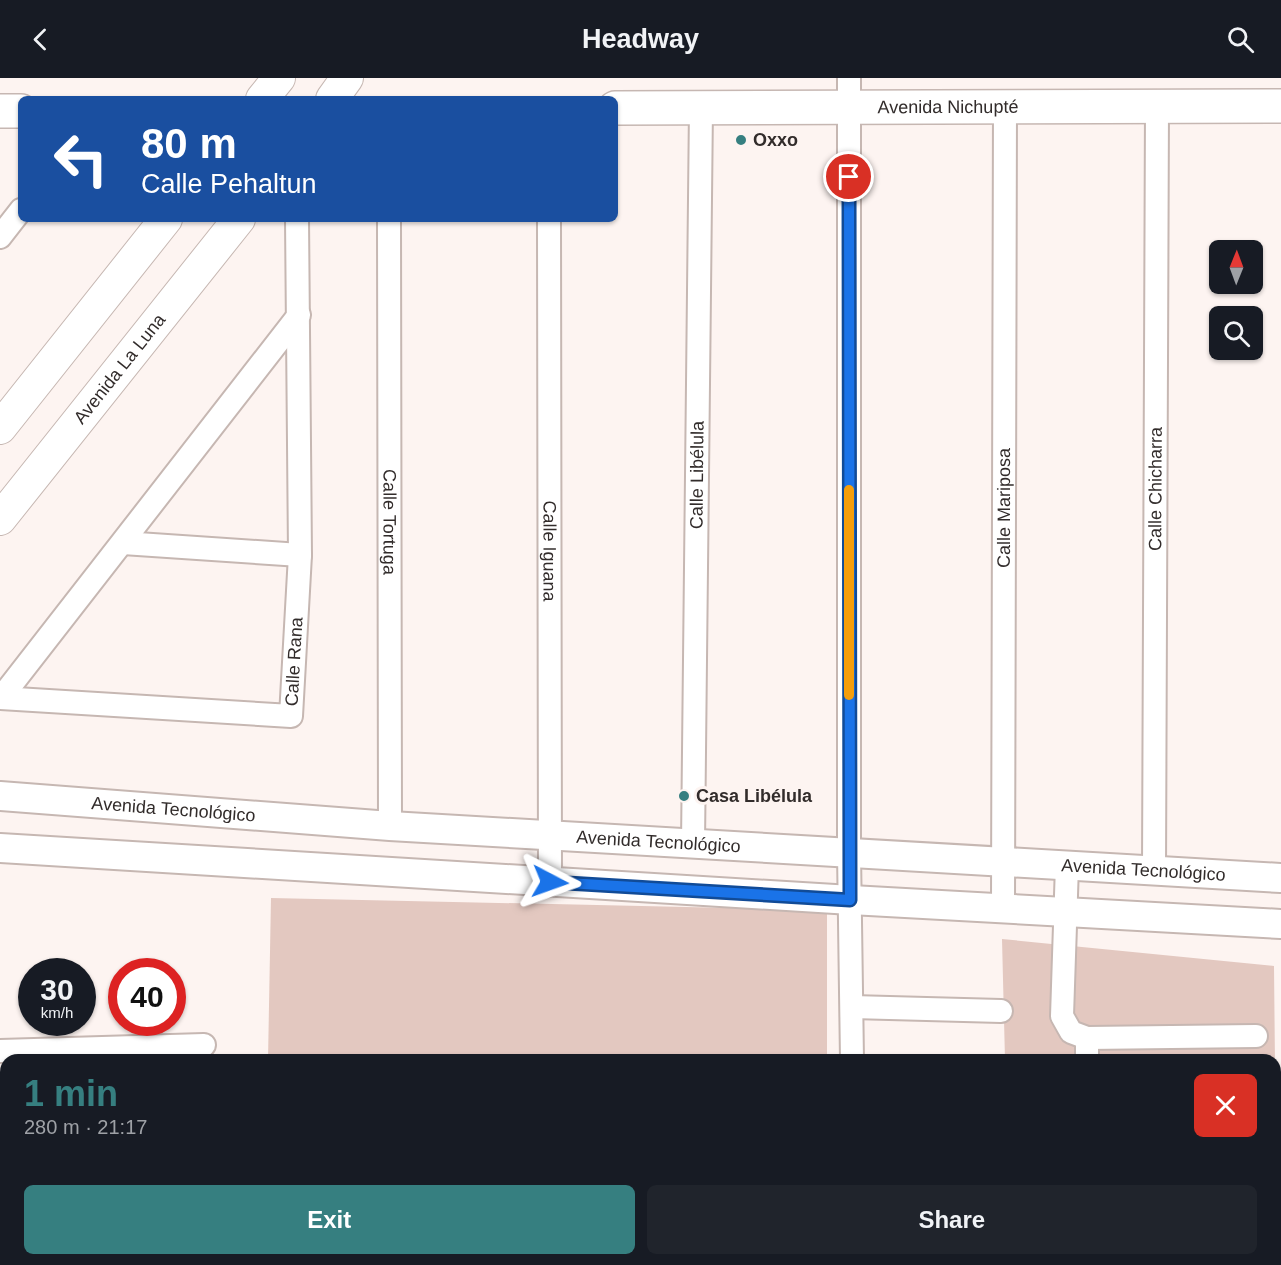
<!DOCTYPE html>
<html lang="en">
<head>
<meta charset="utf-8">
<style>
	body { margin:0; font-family:Helvetica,sans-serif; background:#20242c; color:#f1f3f6; height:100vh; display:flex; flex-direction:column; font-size:22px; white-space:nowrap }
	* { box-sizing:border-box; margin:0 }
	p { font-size:20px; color:#9ea1a6 }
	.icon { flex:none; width:33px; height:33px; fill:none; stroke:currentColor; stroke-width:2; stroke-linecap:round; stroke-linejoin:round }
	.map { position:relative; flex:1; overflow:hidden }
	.panel { position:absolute; left:0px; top:976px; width:1281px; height:212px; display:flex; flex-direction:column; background:#171b24; border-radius:18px 18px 0 0; box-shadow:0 2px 4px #0004 }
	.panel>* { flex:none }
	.top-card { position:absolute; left:18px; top:18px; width:600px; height:126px; border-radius:9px; box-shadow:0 2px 4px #0004; background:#1a4fa0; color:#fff; overflow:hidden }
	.needle { width:39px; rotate:1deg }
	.tools { position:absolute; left:1209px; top:162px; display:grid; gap:12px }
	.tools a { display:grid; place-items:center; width:54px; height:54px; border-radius:9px; background:#171b24; box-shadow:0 2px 4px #0004; font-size:30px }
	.speed { position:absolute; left:18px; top:880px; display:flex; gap:12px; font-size:30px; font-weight:700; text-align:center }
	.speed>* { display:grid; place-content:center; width:78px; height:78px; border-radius:50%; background:#171b24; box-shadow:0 2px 4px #0004; line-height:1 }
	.speed small { font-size:15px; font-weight:400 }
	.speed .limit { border:9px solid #d22; background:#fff; color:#111 }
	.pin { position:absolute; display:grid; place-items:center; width:51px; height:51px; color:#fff; margin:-26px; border:3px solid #fff; border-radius:50%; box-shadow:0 2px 6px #0007 }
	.me { position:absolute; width:66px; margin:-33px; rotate:94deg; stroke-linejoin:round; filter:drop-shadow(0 0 4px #0008) }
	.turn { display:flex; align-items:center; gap:21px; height:126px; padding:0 24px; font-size:27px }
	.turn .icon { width:78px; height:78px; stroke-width:2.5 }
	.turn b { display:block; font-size:42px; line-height:51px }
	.round { display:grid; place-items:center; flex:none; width:63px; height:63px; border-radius:9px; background:#20242c }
	.summary { display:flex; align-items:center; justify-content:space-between; height:102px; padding:0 24px }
	h1 { font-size:36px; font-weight:700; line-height:45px; color:#367f80 }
	.action { display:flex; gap:12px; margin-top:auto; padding:12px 24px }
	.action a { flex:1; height:69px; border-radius:9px; background:#367f80; color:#fff; font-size:24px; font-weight:700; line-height:69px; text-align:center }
	.action a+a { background:#20242c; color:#f1f3f6 }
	header { display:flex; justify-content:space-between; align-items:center; height:78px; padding:0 24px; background:#171b24; font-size:27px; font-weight:700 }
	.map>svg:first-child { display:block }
	.green { fill:#e3c8c0 }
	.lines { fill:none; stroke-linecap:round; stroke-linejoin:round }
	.minor-casing { stroke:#c6b7b2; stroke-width:26 }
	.tertiary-casing { stroke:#c6b7b2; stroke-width:32 }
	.secondary-casing { stroke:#c6b7b2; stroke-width:34 }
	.primary-casing { stroke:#c6b7b2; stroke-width:36 }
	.minor { stroke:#fff; stroke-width:22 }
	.tertiary { stroke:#fff; stroke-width:28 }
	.secondary { stroke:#fff; stroke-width:32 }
	.primary { stroke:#fff; stroke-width:33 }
	.route-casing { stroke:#114b97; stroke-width:15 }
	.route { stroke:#1a73e8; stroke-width:10 }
	.slow { stroke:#f59e0b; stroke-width:10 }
	.poi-dot { fill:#367f80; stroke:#fdf4f1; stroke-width:2 }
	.labels { text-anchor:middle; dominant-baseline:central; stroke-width:6; stroke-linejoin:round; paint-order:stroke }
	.street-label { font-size:18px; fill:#322c2b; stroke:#fdf4f1 }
	.poi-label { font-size:18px; font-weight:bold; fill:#322c2b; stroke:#fdf4f1; text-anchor:start }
</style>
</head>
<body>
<header><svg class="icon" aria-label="back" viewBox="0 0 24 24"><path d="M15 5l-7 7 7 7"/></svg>Headway<svg class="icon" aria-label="search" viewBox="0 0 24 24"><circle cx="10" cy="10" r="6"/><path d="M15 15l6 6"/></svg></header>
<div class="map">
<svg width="1281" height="1187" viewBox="0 0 1281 1187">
	<rect width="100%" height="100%" fill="#fdf4f1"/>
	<g class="green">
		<path d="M271,820L827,832V982H268Z"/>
		<path d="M1002,861L1274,888L1277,1187H1009V1182H1275V982H1005Z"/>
		<rect x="265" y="1182" width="562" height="5"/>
	</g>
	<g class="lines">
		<defs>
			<g id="minor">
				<path d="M849,0V775L852,982"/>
				<path id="s1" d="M389,141L390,748"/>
				<path id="s2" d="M549,141L550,804"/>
				<path d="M0,159L21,132"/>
				<path d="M123,465L300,477"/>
				<path id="s3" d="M0,620L291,638L300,477L297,141"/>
				<path d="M1,620L299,237"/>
				<path id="s4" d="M693,766L701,29"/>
				<path d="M1067,787L1062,938L1071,954L1087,960L1256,958"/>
				<path id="s5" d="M1154,793L1157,28"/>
				<path id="s6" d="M1003,830L1005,28"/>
				<path d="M852,929L1001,933"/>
				<path d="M1087,960V982"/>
				<path d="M0,973L204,967"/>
				<path d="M0,1165H6"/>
				<path d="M854,1182V1187"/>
			</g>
			<g id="tertiary">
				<path id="s7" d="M0,718L390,748L1281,800"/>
				<path d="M0,770L851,822L1281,846"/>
			</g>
			<g id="secondary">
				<path d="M262,21L279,0"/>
				<path d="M332,21L347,0"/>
				<path d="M0,350L166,141"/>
				<path id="s8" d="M0,441L239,141"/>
			</g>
			<g id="primary">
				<path id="s9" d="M615,30L1281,28"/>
				<path d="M0,33H21"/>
			</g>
		</defs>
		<use href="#minor" class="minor-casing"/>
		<use href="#tertiary" class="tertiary-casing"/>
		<use href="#secondary" class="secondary-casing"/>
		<use href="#primary" class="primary-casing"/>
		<use href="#minor" class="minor"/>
		<use href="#tertiary" class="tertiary"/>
		<use href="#secondary" class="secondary"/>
		<use href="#primary" class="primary"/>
	</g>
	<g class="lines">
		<defs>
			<path id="route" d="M550,804L850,822L849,99"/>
		</defs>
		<use href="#route" class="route-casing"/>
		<use href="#route" class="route"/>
		<path class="slow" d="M849,412V617"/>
	</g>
	<g class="poi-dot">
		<circle cx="741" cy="62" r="6"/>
		<circle cx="684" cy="718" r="6"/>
	</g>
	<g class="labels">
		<g class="street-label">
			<text stroke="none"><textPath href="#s9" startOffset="333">Avenida Nichupté</textPath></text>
			<text stroke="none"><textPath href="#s8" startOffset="192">Avenida La Luna</textPath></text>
			<text stroke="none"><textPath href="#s4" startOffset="369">Calle Libélula</textPath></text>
			<text stroke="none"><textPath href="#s5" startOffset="382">Calle Chicharra</textPath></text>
			<text stroke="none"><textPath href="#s6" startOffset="400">Calle Mariposa</textPath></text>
			<text stroke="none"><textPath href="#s1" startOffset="303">Calle Tortuga</textPath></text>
			<text stroke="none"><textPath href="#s2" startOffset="332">Calle Iguana</textPath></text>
			<text stroke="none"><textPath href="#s3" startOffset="346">Calle Rana</textPath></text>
			<text stroke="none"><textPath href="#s7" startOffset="174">Avenida Tecnológico</textPath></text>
			<text stroke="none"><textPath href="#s7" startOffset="660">Avenida Tecnológico</textPath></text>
			<text stroke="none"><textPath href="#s7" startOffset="1146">Avenida Tecnológico</textPath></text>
		</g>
		<g class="poi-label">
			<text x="753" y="62">Oxxo</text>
			<text x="696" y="718">Casa Libélula</text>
		</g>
	</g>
</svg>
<div class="tools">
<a><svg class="needle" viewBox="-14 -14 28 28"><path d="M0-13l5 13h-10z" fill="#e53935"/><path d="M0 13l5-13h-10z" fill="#9ea1a6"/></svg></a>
<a><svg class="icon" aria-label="search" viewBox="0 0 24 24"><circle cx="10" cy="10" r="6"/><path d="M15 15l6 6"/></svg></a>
</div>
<div class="speed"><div>30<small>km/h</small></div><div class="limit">40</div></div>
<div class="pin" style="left:849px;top:99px;background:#d93025"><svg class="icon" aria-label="arrive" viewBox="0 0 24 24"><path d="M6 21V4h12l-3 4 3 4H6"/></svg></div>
<svg class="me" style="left:550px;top:804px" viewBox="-20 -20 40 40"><path d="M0-17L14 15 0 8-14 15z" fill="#1a73e8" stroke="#fff" stroke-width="4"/></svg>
<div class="top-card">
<div class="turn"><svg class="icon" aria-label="left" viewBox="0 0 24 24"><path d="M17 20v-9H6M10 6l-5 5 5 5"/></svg><div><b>80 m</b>Calle Pehaltun</div></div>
</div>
<section class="panel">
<div class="summary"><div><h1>1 min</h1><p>280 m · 21:17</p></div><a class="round" style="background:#d93025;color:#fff"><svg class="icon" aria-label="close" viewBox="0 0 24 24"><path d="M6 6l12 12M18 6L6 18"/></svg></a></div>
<div class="action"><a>Exit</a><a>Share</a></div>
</section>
</div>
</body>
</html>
